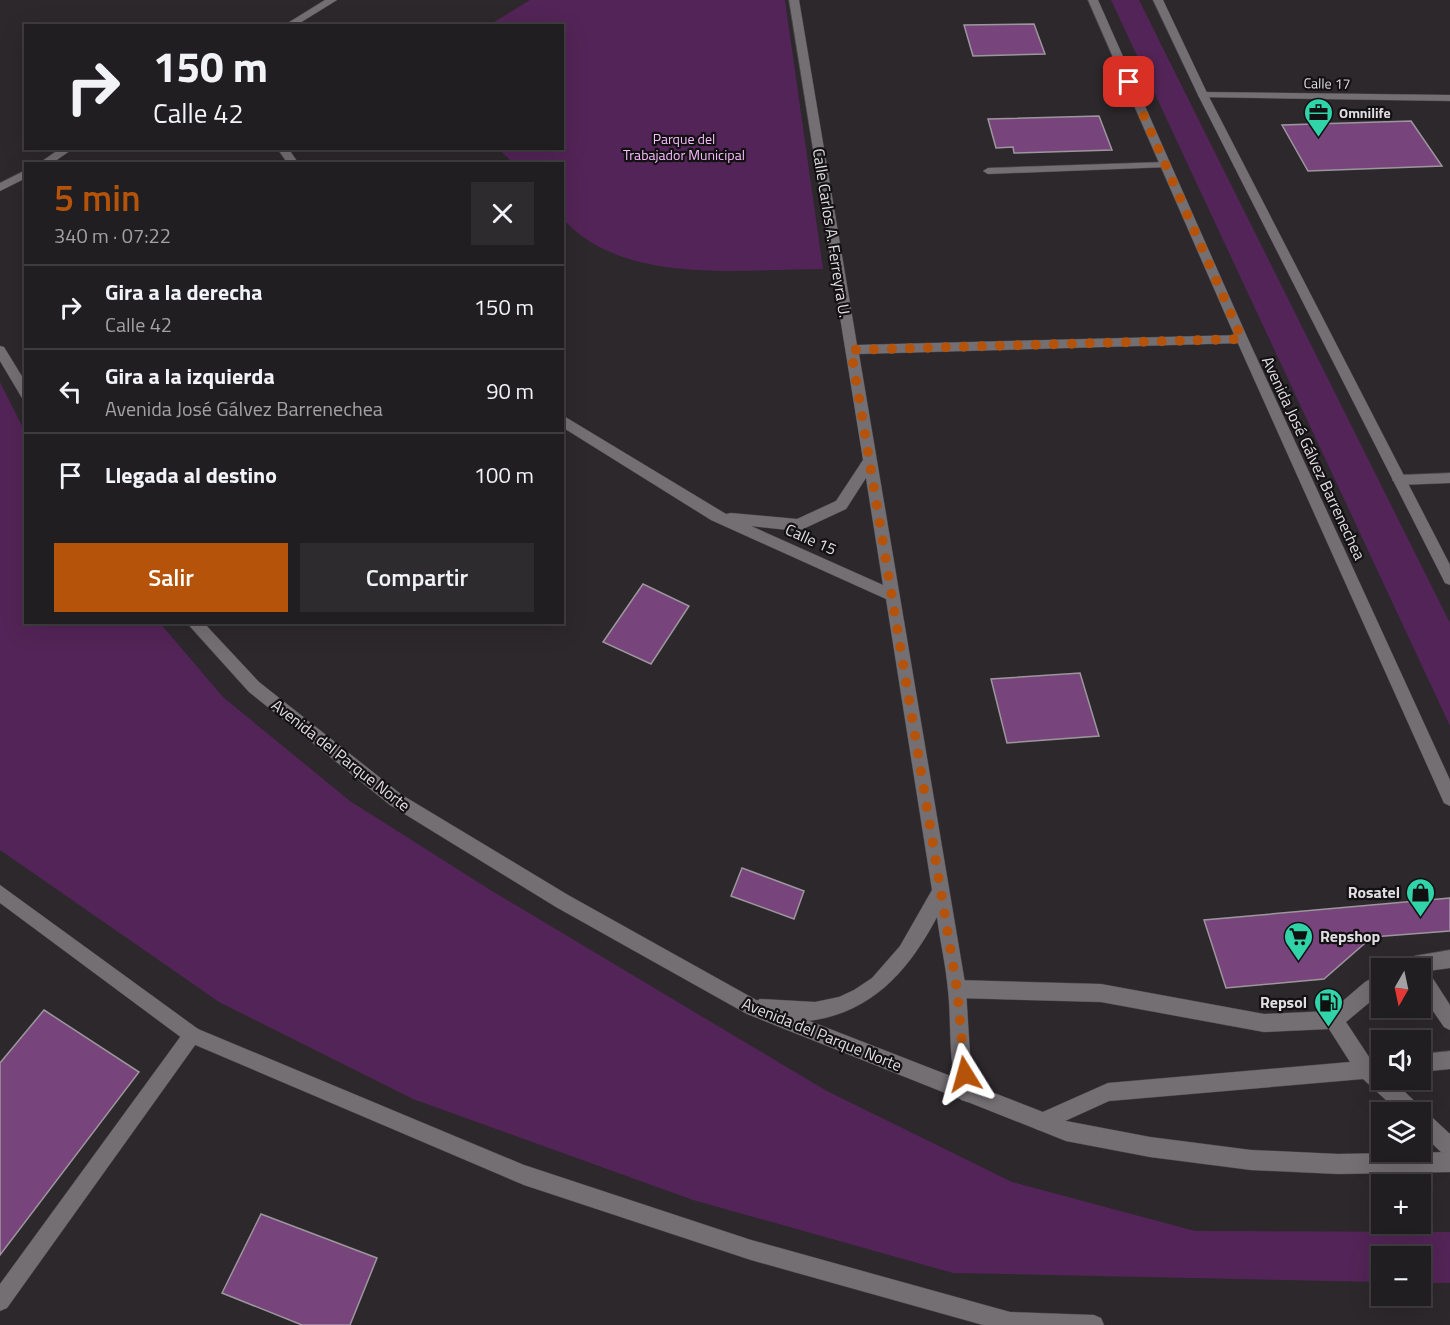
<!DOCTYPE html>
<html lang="es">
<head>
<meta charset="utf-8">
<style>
	body { margin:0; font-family:"Titillium Web",sans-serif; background:#2d2b2e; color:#f1f3f6; height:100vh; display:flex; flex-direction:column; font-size:22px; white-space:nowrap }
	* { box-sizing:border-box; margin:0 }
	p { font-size:20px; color:#a2a2a5 }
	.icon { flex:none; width:33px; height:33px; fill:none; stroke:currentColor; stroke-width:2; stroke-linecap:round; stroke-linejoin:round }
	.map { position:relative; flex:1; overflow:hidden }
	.details { position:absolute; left:24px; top:162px; width:540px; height:462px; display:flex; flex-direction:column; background:#211e21; border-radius:0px; box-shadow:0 6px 24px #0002,0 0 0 2px #3e3c3f }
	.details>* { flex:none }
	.banner { position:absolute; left:24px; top:24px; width:540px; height:126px; border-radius:0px; box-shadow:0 6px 24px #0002,0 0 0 2px #3e3c3f; background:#211e21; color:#f1f3f6; overflow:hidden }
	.needle { width:39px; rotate:189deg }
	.fabs { position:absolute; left:1371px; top:958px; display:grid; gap:12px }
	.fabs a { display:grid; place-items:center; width:60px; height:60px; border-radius:0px; background:#211e21; box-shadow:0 6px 24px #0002,0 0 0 2px #3e3c3f; font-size:30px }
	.pin { position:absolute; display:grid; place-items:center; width:51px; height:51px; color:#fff; margin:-26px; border-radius:12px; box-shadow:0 3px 9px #0006 }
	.me { position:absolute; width:66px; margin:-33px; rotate:352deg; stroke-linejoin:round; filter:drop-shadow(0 0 4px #0008) }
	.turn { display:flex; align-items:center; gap:21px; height:126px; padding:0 30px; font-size:27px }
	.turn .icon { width:78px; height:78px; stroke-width:2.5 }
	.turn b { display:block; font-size:42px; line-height:51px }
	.round { display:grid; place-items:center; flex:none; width:63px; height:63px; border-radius:0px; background:#2d2b2e }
	.headline { display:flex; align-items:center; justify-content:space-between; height:102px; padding:0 30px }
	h1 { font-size:36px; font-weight:600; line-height:45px; color:#b45309 }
	.cta { display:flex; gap:12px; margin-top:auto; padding:12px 30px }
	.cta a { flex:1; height:69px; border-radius:0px; background:#b45309; color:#fff; font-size:24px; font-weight:600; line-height:69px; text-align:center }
	.cta a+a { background:#2d2b2e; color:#f1f3f6 }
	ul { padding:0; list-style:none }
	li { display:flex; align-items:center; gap:18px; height:84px; padding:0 30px; border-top:2px solid #3e3c3f }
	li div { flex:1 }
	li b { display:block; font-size:22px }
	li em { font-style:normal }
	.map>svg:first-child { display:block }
	.green { fill:#532457 }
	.building { fill:#78447c; stroke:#9c979c; stroke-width:1.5 }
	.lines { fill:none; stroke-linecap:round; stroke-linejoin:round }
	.lane-casing { stroke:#494649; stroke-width:1 }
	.street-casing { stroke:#494649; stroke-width:1 }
	.secondary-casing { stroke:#494649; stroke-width:1 }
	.lane { fill:#736f73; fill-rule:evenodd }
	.street { fill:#736f73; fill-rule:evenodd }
	.secondary { fill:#736f73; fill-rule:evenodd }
	.route { stroke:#b45309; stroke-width:10; stroke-dasharray:0 18 }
	.labels { text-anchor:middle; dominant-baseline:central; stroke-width:4.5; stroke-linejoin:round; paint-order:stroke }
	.far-street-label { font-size:14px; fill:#e0dee0; stroke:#131113 }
	.far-poi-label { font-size:14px; font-weight:bold; fill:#e0dee0; stroke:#131113; text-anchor:start }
	.far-park-label { font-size:14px; fill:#f9bcfd; stroke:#131113 }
	.street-label { font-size:16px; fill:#e0dee0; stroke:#131113 }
	.poi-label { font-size:16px; font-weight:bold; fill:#e0dee0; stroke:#131113; text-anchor:end }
</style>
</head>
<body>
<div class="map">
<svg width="1450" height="1325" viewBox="0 0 1450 1325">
	<rect width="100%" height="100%" fill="#2c282c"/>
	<g class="green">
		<path d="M530,0H785L823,269C741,269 623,286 563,219L562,164L513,163L499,149L562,148V26L489,25Z"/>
		<path d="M1111,0H1139L1450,623V726Z"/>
		<path d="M0,382L25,432L26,622L160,623L223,697L350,801L492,891L825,1090L1012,1182L1195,1231L1450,1232V1283H1421L1420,1257H1382L1381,1282L953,1273L693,1200L413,1099L219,1002L0,850Z"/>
	</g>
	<g class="building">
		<path d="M1034,24L1045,54L973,56L964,25Z"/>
		<path d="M1099,116L1112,150L1014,153L1013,147L996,148L988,119Z"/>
		<path d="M1411,121L1442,166L1308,171L1282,125Z"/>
		<path d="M643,584L689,606L651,664L603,642Z"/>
		<path d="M1080,673L1099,736L1007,743L991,679Z"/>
		<path d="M742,868L804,891L794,919L731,896Z"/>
		<path d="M1450,898V931L1372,937L1324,979L1226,988L1204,920Z"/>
		<path d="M44,1010L139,1072L0,1255V1063Z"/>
		<path d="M261,1214L377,1258L350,1325H302L222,1293Z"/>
	</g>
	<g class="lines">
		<defs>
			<g id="lane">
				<path d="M1165,162L1170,165L1169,167L988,174L983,171L988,168Z"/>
				<path d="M1450,950V968L1428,971L1450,1005V1030L1444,1027L1420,992V969H1398L1401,963L1414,956Z"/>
				<path d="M1382,973V992L1346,1022L1371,1060L1382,1059V1080H1392L1450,1134V1157L1443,1154L1420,1132V1113H1400L1363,1079L1109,1101L1043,1131L1036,1129L1034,1122L1036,1115L1108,1083L1350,1062L1329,1029L1264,1032L1101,1002L957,998L951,995L948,989L951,983L957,980L1101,984L1264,1014L1331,1011L1365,982Z"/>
				<path d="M1450,1051V1069L1420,1072V1054Z"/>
			</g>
			<g id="street">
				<path d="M325,0H337L295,26H283Z"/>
				<path d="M789,0H799L857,345L1242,335L1248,339L1242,343L859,354L966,989L970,1055L977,1093L975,1100L968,1102L961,1100C947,1066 952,1026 948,990C946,966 940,941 937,917C910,968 875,1010 815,1020C797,1023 778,1018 760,1017L754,1014L751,1008L754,1002L760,999L815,1002L839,997L854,990L872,978L900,946L932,890L886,599L711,520L562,427V415L726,514L731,513L797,519L836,501L863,460ZM866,478L883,585L751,526L798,531L803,529L846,509Z"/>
				<path d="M1203,92L1450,95V101L1199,97L1198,95Z"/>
				<path d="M61,148H74L51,164H38Z"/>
				<path d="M277,148H288L299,164H288Z"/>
				<path d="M26,170V178L0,191V183Z"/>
				<path d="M1450,473V483L1399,485L1392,480L1399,475Z"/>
				<path d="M192,1026L198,1029L201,1035L198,1041L7,1308L0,1311V1284L186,1029Z"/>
			</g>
			<g id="secondary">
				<path d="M1088,0H1098L1248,339L1450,780V806L1444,803L1236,339Z"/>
				<path d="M1153,0H1163L1208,95L1450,565V585L1445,583L1198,95Z"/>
				<path d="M0,346L4,347L26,383V399L22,398L0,361Z"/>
				<path d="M186,622H203L259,682L402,795L568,895L758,1001L1066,1121L1150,1137L1251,1150L1338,1154L1450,1152V1172L1338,1174L1251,1170L1150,1157L1066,1141L747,1014L556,907L390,805L249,692Z"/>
				<path d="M0,885L198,1029L524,1165L751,1240L1010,1312L1094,1315L1101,1318L1104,1325H983L751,1260L524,1185L186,1041L0,903Z"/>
			</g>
		</defs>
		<use href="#lane" class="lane-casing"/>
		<use href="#street" class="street-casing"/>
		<use href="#secondary" class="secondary-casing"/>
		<use href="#lane" class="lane"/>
		<use href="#street" class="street"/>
		<use href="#secondary" class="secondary"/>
	</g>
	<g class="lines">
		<path class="route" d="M965,1074L957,989L851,350L1242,339L1129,82"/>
	</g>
	<defs>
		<symbol id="office-pin" viewBox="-11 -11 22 30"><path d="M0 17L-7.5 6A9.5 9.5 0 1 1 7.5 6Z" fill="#31d4a9" stroke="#131113"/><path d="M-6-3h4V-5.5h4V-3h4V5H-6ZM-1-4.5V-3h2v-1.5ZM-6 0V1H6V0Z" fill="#111"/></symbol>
		<symbol id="shop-pin" viewBox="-11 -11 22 30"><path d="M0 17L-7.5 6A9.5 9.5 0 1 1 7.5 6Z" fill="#31d4a9" stroke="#131113"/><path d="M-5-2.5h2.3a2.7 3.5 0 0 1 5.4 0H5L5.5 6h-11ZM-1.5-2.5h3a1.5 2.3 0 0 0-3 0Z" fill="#111"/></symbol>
		<symbol id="supermarket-pin" viewBox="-11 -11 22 30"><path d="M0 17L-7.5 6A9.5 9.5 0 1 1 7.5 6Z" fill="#31d4a9" stroke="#131113"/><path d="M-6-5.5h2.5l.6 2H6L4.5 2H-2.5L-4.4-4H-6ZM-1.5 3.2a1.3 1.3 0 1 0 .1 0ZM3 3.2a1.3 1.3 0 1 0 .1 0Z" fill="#111"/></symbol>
		<symbol id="fuel-pin" viewBox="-11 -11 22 30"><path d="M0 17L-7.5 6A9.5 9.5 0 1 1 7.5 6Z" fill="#31d4a9" stroke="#131113"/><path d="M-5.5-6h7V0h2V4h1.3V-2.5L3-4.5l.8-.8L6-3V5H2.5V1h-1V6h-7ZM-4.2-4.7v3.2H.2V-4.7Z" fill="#111"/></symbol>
	</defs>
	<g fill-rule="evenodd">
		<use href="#office-pin" x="1302" y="96" width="33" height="45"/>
		<use href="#shop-pin" x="1404" y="876" width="33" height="45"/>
		<use href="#supermarket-pin" x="1282" y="920" width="33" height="45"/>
		<use href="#fuel-pin" x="1312" y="986" width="33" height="45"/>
	</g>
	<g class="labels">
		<g class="far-street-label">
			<text transform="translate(1327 83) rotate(1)">Calle 17</text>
		</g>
		<g class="far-poi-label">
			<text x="1339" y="112">Omnilife</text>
		</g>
		<g class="far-park-label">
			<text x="684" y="138">Parque del<tspan x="684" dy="16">Trabajador Municipal</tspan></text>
		</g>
		<g class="street-label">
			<text transform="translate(832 233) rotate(81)">Calle Carlos A. Ferreyra U.</text>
			<text transform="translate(1314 458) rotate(65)">Avenida José Gálvez Barrenechea</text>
			<text transform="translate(811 539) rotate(24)">Calle 15</text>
			<text transform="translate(341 755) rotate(38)">Avenida del Parque Norte</text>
			<text transform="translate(822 1034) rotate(22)">Avenida del Parque Norte</text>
		</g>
		<g class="poi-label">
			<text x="1400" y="892">Rosatel</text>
			<text x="1320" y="936" text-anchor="start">Repshop</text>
			<text x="1307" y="1002">Repsol</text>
		</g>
	</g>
</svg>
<div class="fabs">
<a><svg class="needle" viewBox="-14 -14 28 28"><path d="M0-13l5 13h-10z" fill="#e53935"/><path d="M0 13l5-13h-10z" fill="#a2a2a5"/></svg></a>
<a><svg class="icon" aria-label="sound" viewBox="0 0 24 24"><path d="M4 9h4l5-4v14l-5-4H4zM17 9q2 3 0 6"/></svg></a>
<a><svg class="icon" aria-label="layers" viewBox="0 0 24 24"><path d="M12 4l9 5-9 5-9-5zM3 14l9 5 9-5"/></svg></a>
<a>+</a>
<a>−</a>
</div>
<div class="pin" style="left:1129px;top:82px;background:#d93025"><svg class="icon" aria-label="arrive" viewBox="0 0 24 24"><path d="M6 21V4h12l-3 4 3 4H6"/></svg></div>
<svg class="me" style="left:965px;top:1074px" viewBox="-20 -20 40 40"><path d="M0-17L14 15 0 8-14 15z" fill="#b45309" stroke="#fff" stroke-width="4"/></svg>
<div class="banner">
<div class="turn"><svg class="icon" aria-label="right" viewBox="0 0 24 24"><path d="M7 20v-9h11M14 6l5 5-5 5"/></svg><div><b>150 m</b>Calle 42</div></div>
</div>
<section class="details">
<div class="headline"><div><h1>5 min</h1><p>340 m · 07:22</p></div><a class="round"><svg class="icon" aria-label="close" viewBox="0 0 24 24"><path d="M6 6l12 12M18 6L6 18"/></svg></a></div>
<ul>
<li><svg class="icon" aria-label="right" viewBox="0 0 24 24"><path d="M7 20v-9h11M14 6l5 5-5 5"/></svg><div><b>Gira a la derecha</b><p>Calle 42</p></div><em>150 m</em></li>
<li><svg class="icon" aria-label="left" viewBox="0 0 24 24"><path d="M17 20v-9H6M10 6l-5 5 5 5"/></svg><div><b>Gira a la izquierda</b><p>Avenida José Gálvez Barrenechea</p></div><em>90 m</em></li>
<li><svg class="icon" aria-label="arrive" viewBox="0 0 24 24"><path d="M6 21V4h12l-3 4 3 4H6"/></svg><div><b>Llegada al destino</b></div><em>100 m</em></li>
</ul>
<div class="cta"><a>Salir</a><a>Compartir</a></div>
</section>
</div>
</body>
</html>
